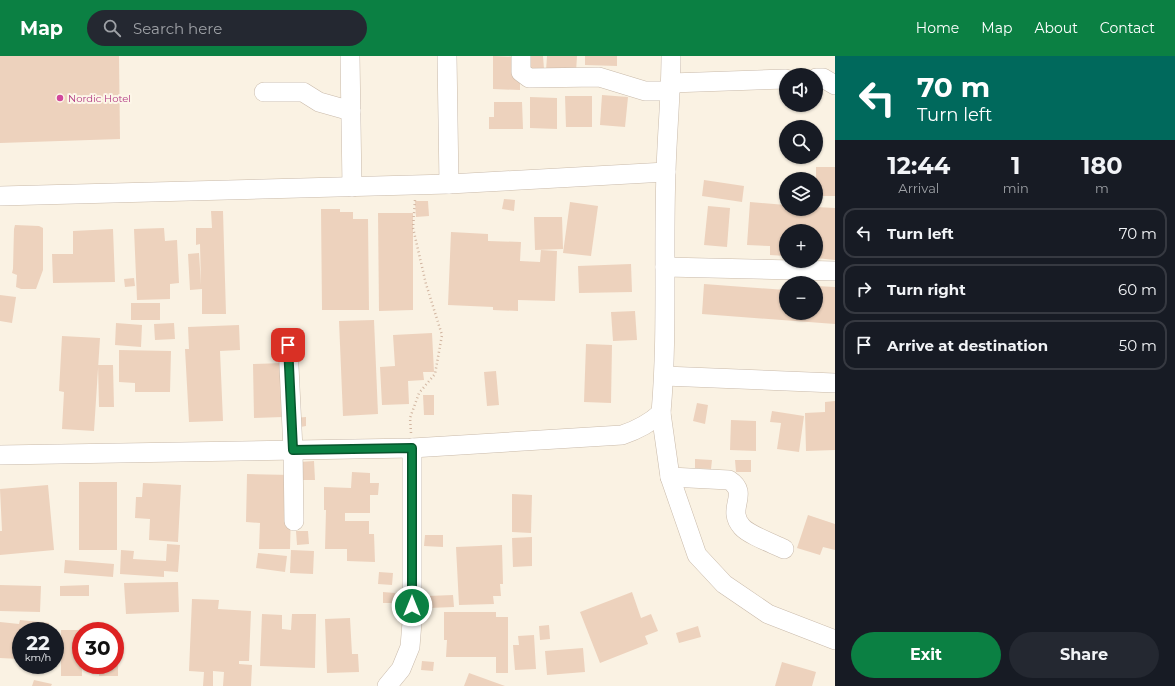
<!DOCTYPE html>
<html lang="en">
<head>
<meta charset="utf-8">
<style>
	body { margin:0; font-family:Montserrat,sans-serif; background:#242831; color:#f1f3f6; height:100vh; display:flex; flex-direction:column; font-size:15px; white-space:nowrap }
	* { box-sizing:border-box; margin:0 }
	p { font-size:13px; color:#9ea1a6 }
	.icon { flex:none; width:22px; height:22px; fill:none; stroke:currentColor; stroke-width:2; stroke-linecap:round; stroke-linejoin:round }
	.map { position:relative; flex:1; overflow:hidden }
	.side { display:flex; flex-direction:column; background:#171b24; width:340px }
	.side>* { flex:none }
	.hud { background:#00695c; color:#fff; overflow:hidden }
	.fabs { position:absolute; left:779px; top:12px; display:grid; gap:8px }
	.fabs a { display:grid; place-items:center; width:44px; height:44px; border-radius:50%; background:#171b24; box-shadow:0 1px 3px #0004; font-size:20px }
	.speed { position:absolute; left:12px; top:566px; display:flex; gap:8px; font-size:20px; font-weight:700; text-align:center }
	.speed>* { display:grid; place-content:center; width:52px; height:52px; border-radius:50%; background:#171b24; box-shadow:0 1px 3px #0004; line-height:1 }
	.speed small { font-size:10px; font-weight:400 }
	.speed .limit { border:6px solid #d22; background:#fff; color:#111 }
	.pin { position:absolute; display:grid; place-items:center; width:34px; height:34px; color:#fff; margin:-17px; border-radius:8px; box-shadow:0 2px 6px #0006 }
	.me { position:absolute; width:44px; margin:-22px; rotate:0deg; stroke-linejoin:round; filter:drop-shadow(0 0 3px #0008) }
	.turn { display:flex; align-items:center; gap:14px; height:84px; padding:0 16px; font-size:18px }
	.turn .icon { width:52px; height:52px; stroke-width:2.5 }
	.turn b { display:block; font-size:28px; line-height:34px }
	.eta { display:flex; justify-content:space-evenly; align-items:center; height:68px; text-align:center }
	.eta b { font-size:24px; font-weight:700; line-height:28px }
	.button { display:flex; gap:8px; margin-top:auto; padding:8px 16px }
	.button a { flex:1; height:46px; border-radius:24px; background:#0b8043; color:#fff; font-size:16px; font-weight:700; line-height:46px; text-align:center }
	.button a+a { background:#242831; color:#f1f3f6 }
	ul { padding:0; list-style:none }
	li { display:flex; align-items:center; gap:12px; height:50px; margin:0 8px 6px; padding:0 8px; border:2px solid #363941; border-radius:12px }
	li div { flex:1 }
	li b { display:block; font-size:15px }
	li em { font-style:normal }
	header { display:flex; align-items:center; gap:24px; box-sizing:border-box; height:56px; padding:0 20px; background:#0b8043; color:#fff }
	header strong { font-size:19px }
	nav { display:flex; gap:22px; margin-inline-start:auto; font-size:14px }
	.search { width:280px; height:36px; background:#242831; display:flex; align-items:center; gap:10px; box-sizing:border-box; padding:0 14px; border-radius:22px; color:#9ea1a6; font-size:15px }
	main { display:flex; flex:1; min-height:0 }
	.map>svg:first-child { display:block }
	.building { fill:#edd2bd }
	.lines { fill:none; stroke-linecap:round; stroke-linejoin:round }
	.minor-casing { stroke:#c9baaa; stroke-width:20 }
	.path { stroke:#d1b5a0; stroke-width:2.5; stroke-dasharray:1 3; stroke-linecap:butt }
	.minor { stroke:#fff; stroke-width:19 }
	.route-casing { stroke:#07532c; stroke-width:10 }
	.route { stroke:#0b8043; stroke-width:7 }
	.hotel-dot { fill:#d1479c; stroke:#fdf6e8; stroke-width:1.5 }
	.labels { text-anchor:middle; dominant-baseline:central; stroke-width:4; stroke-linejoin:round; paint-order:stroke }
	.hotel-label { font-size:10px; fill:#b23c85; stroke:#fdf6e8; text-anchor:start }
</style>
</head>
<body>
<header>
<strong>Map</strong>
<div class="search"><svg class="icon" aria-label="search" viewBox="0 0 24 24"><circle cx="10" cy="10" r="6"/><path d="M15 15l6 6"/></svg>Search here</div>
<nav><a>Home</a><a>Map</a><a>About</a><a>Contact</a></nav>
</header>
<main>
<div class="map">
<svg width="835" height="630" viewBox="0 0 835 630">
	<rect width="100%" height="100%" fill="#faf2e3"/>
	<g class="building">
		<path d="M0,0H119L120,83L0,87Z"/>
		<path d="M493,0L520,1V34L493,33Z"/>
		<path d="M530,0H543L544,13L527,14Z"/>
		<path d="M547,0H577L576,16L546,15Z"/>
		<path d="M585,0H617V10L585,9Z"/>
		<path d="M602,39L628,41L625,71L600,69Z"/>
		<path d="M565,40H592V71H566Z"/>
		<path d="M530,41L557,42V73L530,72Z"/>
		<path d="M494,46H522L523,73H489V61H494Z"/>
		<rect x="816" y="111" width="19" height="29"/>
		<path d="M704,124L744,130L742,146L702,140Z"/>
		<path d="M504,143L515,144L514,155L502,153Z"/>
		<path d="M415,145H428L429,160L416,161Z"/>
		<path d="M570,146L598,150L591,200L563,197Z"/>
		<path d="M750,146L786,149V153H816V151L835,152V204L816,202V175H786V200L770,199V190L747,189Z"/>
		<path d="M708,150L730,152L727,191L704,189Z"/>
		<path d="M321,153H340V156H353V163H368L369,254H322Z"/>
		<path d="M211,155H223L226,258H202V233L190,234L188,198L199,197L201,229L200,188L196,189V172H212Z"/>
		<path d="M378,157H413V254L379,255Z"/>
		<path d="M534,161H562L563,193L535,194Z"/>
		<path d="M15,169L39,170L43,172V214L36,233H21L16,231L17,219L12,217L13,213L14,173Z"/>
		<path d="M164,172L165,185L177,184L179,227L170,228V243L137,244L134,173Z"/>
		<path d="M113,173L115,226L53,227L52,198H73V175Z"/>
		<path d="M451,176L488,178V185L521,186L520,205L540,206L541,194L557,195L555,245L518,244V255L493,254V251L448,249Z"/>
		<path d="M631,208L632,236L579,237L578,210Z"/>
		<path d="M134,222L135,230L125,231L124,223Z"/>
		<path d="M704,228L786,234V257H816V230L835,231V268L702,258Z"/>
		<path d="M0,239L16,241L12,267L0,265Z"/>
		<rect x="131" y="247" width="29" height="17"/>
		<path d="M635,255L637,284L613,285L611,256Z"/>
		<path d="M374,264L378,358L343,360L339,265Z"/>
		<path d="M116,267L142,269L141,291L115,289Z"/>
		<path d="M174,267L175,283L155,284L154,268Z"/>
		<path d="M239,269L240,294L220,295L223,365L189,366L185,293H189L188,271Z"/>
		<path d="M432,277L434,316H423L424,324L408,325L409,348L382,349L380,311L395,310L393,279Z"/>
		<path d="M62,280L100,282L94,375L62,373L64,336L59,335Z"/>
		<path d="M586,288L612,289L611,347L584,346Z"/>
		<path d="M119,294L171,295L170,336H135V327L119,326Z"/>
		<path d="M283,307V361L254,362L253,308Z"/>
		<path d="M98,309H113L114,351H99Z"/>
		<path d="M496,315L499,349L487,350L484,316Z"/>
		<path d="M423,339H434V359H424Z"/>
		<path d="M835,345V394L806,395L805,357L825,356V346Z"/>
		<path d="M697,347L708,349L705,368L693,365Z"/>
		<path d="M772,355L804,360L799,396L777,393L781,367L770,366Z"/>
		<path d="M306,361V370L295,372L294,362Z"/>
		<path d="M731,364L756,365V395L730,394Z"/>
		<path d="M695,403L712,404L711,413L695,412Z"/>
		<path d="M735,404H751V416H736Z"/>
		<path d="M314,405L315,424H300V406Z"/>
		<path d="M352,416L370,417V427H379L378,439H370V457H345V465H369V478H374L375,506L347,505V493H325L326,454H324V431L351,432Z"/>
		<path d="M247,418L292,419L290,493H259L260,467L246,466Z"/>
		<rect x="79" y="426" width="38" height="68"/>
		<path d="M143,427L181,429L178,486L149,484L150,463L135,462L136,441H142Z"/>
		<path d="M48,429L54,494L0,499V475H2L0,433Z"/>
		<path d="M512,438L532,439L531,477L512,476Z"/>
		<path d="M808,459L835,468V494L823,491L820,499L797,492Z"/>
		<path d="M296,475H308L309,488L297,489Z"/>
		<path d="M425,479H443V491L424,490Z"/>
		<path d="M532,481V510L513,511L512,482Z"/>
		<path d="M167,488L180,489L178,516L164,515V521L120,518L121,494L134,495L133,503L166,505Z"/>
		<path d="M502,489L503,528H500L501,540H493L494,548L459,549L456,491Z"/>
		<path d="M291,494L314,495L313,518L290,517Z"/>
		<path d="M258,497L287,500L285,516L256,512Z"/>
		<path d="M65,504L114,508L113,521L64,517Z"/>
		<path d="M379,516L393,517L392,529L378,528Z"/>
		<path d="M178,526L179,556L126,558L124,527Z"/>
		<path d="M0,529L41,530L40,556L0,555Z"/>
		<path d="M89,529V540H60V530Z"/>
		<path d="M383,536L395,537L394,547H383Z"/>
		<path d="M632,536L641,562L651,558L658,575L645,580L648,588L600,607L580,556Z"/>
		<path d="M453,539L454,551L429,552L428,540Z"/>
		<path d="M192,543L219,544L218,553L251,555L249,605H239V608L252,609L251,630H223L224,616L213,615V630H203L204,616L189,615Z"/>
		<path d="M444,556H496V561H508V617H496V601H446L447,584H444Z"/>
		<path d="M262,558L282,559V573L291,574L292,558H316L315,612L260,610Z"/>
		<path d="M350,562L352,598H358L359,616L327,617L325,563Z"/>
		<path d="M20,564L49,567L48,575H21V602H19V603L0,602V566L19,568Z"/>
		<path d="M549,569L550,583L540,584L539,570Z"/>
		<path d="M698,570L701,581L679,587L676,577Z"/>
		<path d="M61,574H81L82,620H61Z"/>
		<path d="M115,574H118V620H99V609H115Z"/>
		<path d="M534,579L536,613L515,614L513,589H519L518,580Z"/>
		<path d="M583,592L585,616L547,619L545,595Z"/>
		<path d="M422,605L434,606L433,615L421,614Z"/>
		<path d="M782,606L816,616L812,630H775Z"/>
		<path d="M469,617L505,630H464Z"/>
		<path d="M34,624L52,628L51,630H32Z"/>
	</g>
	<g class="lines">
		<defs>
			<g id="minor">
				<path d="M350,0L352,131"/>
				<path d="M447,0L449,128"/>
				<path d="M521,0V16L529,22L599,21L645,35H670"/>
				<path d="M816,22H823L835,29"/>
				<path d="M671,27L786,23"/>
				<path d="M264,36H303L319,46L351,55"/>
				<path d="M0,140L449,128L666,116"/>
				<path d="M665,211L835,215"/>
				<path d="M288,289L293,394L294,465"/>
				<path d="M664,320L835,327"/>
				<path d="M661,357L670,421L697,499L724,528L768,558L835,584"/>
				<path d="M0,399L412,392L622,379C637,374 649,368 661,357C668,277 663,196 666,116C667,77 671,39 671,0"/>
				<path d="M670,421L729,424C751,438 725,452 742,471C749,479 774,488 784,493"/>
				<path d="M387,630L401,613L410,591L412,566V392"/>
			</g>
		</defs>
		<use href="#minor" class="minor-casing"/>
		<path class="path" d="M411,377L410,362L419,337L435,318L442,279L426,228L413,172L415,144"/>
		<use href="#minor" class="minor"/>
	</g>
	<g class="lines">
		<defs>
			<path id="route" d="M288,289L293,394L412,392V550"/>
		</defs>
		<use href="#route" class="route-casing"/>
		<use href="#route" class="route"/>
	</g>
	<circle class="hotel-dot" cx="60" cy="42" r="4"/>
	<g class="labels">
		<g class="hotel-label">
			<text x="68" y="42">Nordic Hotel</text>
		</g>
	</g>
</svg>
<div class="fabs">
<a><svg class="icon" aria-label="sound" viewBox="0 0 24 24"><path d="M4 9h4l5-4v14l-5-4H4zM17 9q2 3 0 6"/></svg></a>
<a><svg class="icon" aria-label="search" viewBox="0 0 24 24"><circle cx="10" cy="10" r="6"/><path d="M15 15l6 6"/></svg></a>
<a><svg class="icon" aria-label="layers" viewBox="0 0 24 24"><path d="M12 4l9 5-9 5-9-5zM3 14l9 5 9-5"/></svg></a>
<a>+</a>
<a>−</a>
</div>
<div class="speed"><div>22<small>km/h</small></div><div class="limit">30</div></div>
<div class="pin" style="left:288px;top:289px;background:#d93025"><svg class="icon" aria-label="arrive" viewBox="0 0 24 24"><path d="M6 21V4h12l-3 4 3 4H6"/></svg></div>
<svg class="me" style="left:412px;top:550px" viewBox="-20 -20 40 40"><circle r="17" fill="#0b8043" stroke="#fff" stroke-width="3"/><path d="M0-11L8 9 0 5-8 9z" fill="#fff"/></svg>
</div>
<section class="side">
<div class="hud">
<div class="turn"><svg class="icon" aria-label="left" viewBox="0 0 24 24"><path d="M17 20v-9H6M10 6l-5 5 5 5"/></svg><div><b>70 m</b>Turn left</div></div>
</div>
<div class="eta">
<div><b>12:44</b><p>Arrival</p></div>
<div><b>1</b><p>min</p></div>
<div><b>180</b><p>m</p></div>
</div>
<ul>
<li><svg class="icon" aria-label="left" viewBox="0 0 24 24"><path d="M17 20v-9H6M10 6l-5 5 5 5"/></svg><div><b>Turn left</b></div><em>70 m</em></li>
<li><svg class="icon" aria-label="right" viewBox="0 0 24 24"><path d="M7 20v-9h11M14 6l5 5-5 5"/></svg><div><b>Turn right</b></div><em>60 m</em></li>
<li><svg class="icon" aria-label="arrive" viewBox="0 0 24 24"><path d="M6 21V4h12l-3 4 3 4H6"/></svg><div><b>Arrive at destination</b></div><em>50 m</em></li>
</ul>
<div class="button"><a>Exit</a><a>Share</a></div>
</section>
</main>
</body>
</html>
